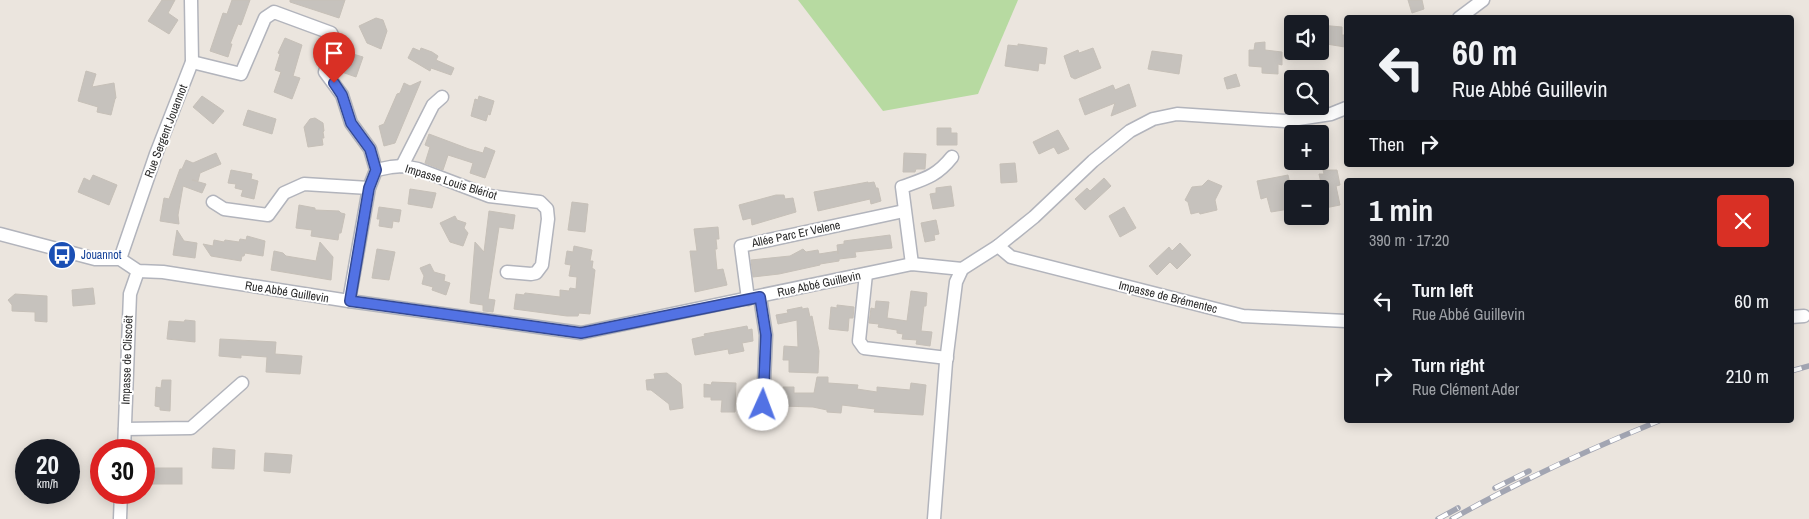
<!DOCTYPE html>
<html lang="en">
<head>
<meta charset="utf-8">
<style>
	body { margin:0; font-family:"Archivo Narrow",sans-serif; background:#242831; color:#f1f3f6; height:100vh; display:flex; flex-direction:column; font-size:19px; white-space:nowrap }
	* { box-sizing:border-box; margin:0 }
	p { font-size:16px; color:#9ea1a6 }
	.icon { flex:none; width:28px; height:28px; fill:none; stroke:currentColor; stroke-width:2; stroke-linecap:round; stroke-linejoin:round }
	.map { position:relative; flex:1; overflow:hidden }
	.side { position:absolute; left:1344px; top:178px; width:450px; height:245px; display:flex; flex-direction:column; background:#171b24; border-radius:5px; box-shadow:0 2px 12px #0003 }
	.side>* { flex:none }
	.guide { position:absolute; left:1344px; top:15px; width:450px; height:152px; border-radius:5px; box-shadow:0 2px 12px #0003; background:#171b24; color:#f1f3f6; overflow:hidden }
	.controls { position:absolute; left:1284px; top:15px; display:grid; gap:10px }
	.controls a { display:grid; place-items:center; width:45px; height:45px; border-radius:5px; background:#171b24; box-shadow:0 2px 12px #0003; font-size:25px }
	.speed { position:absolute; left:15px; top:439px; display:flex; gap:10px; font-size:25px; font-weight:700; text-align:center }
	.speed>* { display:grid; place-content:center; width:65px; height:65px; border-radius:50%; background:#171b24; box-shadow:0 2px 12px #0003; line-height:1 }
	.speed small { font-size:12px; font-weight:400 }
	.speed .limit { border:8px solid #d22; background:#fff; color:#111 }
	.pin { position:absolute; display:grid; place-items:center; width:42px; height:42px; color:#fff; margin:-51px -21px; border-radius:50% 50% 50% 0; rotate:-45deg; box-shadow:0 0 5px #0007 }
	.pin .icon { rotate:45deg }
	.me { position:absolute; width:55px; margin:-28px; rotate:2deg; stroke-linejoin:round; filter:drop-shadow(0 0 4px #0008) }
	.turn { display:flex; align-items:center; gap:18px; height:105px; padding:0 25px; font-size:22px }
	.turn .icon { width:65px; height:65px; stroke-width:2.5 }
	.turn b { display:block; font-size:35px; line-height:42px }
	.then { display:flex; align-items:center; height:48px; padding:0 25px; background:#0003; gap:10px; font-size:19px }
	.round { display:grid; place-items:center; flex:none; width:52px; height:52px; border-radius:5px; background:#242831 }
	.summary { display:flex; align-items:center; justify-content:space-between; height:85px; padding:0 25px }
	h1 { font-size:30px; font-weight:800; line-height:38px }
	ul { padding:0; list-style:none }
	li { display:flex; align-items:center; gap:15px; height:75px; padding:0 25px }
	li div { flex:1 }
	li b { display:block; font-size:19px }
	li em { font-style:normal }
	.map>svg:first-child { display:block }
	.green { fill:#b7daa1 }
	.building { fill:#c6c2bd; stroke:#c6c0b8 }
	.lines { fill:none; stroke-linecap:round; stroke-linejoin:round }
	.street-casing { stroke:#b2b4bc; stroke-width:15 }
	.street { stroke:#fff; stroke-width:12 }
	.rail-casing { stroke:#a2a5b2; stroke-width:5.5 }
	.rail { stroke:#fff; stroke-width:4; stroke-dasharray:11; stroke-linecap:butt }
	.route-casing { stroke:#354a94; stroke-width:12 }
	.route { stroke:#5272e4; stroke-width:9 }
	.labels { text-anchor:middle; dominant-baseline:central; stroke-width:4; stroke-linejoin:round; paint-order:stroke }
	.street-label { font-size:12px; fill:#2a2a2a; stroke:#fff }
	.transit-label { font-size:12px; fill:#164399; stroke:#fff; text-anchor:start }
</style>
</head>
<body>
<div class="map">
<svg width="1809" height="519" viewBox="0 0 1809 519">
	<rect width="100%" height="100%" fill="#ebe5de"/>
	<path class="green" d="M798,0H1018L978,94L883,111Z"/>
	<g class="building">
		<path d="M162,0H175L168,13L178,20L169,34L148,21Z"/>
		<path d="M232,0H250L241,25L238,24L230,44H232L228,57L210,51L223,13L227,14Z"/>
		<path d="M290,0H345L339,18L290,2Z"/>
		<path d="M1408,0H1422L1424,9L1412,13Z"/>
		<path d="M376,18L383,20L387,31L381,49L367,43L359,26Z"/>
		<path d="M1320,25L1342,27V35H1346L1345,47L1320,43Z"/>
		<path d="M285,38L302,45L293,76L300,78L292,99L274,92L281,72L275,70L280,54L278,53Z"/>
		<path d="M1265,42V50L1282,52V65L1278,64V74L1262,73V67L1249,66V50H1254L1255,43Z"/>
		<path d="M1018,44L1047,48L1045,64L1039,63L1038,71L1005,66L1008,45L1018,46Z"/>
		<path d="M413,48L420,51L421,48L432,52L438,56L436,60L454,68L451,75L431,68L430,71L408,58Z"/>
		<path d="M1093,48L1101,68L1075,79L1071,77L1064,56L1078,50L1079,53Z"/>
		<path d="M343,51L363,57L356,77L336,70Z"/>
		<path d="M1152,51L1182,55L1179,74L1148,69Z"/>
		<path d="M86,71L96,74L92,87L114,83L116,98L115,99L111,115L97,112L98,107L78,101Z"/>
		<path d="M1236,74L1240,86L1227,89L1224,78Z"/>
		<path d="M421,81L395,143L384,146L379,126L384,124L397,94L400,93L404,83L410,86Z"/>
		<path d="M1129,84L1136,106L1111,116L1115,103L1085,115L1079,99L1113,85L1115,90Z"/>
		<path d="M202,96L224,111L213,124L193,107Z"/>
		<path d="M479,96L494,101L490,115L488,114L486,121L471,116L475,99L478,100Z"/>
		<path d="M248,110L276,119L272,134L243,125Z"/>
		<path d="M315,118L323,123L324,131L323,132L324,138H322L323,145L308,147L304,127L310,119Z"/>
		<path d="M937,128H951V133H957V145H937Z"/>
		<path d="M1058,130L1069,149L1058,154L1054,147L1039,154L1033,142Z"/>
		<path d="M429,134L469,149L483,153L485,147L495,151L485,178L470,173L473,163L448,155L443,170L425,163L430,147L425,145Z"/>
		<path d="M216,153L221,164L200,173L198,181L192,180L206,184L202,193L183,186L178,215L179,224L160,221L164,198L169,199L180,169H182L186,160L193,163Z"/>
		<path d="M904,153L926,154L925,169H916L915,172H903Z"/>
		<path d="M1015,163L1017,182L1001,183L1000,164Z"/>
		<path d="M231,170L252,174L251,179L258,181L254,199L241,196L243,190L235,188L236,184L228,183Z"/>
		<path d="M1323,170H1337L1340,185L1336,186L1340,205L1320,209L1321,183L1319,174H1324Z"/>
		<path d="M93,175L117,185L109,205L78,192L84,178L90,181Z"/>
		<path d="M1288,175L1290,184L1285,185L1286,192L1289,209L1271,212L1267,197L1261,199L1257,181Z"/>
		<path d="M1104,178L1111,186L1085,210L1075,199L1087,188L1090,191Z"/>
		<path d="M1208,180L1222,186L1215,200L1217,210L1200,214L1199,212L1191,214L1188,202L1185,200L1192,187L1202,186Z"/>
		<path d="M868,182V183L874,182L876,188H878L881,201L871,204L870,199L818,211L814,192Z"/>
		<path d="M951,186L954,206L933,209L930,194L936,193V188Z"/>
		<path d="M410,189L436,193L432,208L408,204Z"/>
		<path d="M776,195H784L785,199L793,198L796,212L752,225L751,218L743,220L739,205Z"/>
		<path d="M572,202L588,204L585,232L568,230Z"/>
		<path d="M299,205L315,208V210L339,211L341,213L345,214L341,233H339L338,240L311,236L312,230L296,228Z"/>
		<path d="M379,207L401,210L399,222L393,221L392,228L379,226L380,219H377Z"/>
		<path d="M1124,207L1136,228L1120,237L1109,216Z"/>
		<path d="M489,211L515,215L513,229L499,227L488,299L495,300L493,312L483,311V305L470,303L475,242L484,252Z"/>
		<path d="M455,216L457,220L466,223L464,228L468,233L463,246L450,242L440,223Z"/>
		<path d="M936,220L939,234L934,235L935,240L925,242L921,223Z"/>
		<path d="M718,227L719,239H716L717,249H715L717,270L723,269L727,285L695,292L690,251H697L694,229Z"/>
		<path d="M177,230L184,241L197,243L195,258L173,255Z"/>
		<path d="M890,235L892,248L855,252L856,257L839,259V261L820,264V265L779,274L753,277L751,260L790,256L803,249L806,252L818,250L819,254L838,251V254L837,245L844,244V241Z"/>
		<path d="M247,236L265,241L263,256L245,253L244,256H242L241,261L211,256L203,244L213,246L214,240L224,242L225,240L239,242L240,239L246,240Z"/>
		<path d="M320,242L333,257L331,280L271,270L274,251L283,253L286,256L316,261Z"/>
		<path d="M1180,243L1191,255L1177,269L1170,262L1157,275L1149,266L1169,247L1172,251Z"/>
		<path d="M574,246L592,250L590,261H593L592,268L595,270L590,314L579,313L578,316H567L514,309L516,294L524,295L525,293L560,297V290L569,291L570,288L576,289L577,277L569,276L571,265L565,264L567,251L573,252Z"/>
		<path d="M377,249L395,252L389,280L372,278Z"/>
		<path d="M430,264L434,272L445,275L444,281L450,283L446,295L432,290L433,287L422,284L424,276L420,268Z"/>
		<path d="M93,288L95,304L73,306L72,290Z"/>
		<path d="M911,291L927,293L926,306H924L921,331L932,332L930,346L916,344L917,340L902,339L903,334L897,333V330L878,327L879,324L869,323L871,308L875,309L876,301L889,302L887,318L907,321Z"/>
		<path d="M15,294L47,296V322L35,321V312L12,311V305L8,300Z"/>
		<path d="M837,305L854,307L853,318H849L848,331L829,329L831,307L837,308Z"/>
		<path d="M802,307V309L808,308L810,317L812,316L819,351L818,373L789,372V360H783L784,346L798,347L797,320L778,324L776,315L788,313L787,310Z"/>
		<path d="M185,320L195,321V342L167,339L169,321L184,322Z"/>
		<path d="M747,326L748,330L752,329L753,341L742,343L744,351L729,354L728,349L695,355L692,339L705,336L704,334Z"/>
		<path d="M220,339L276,342L275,354L302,356L300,374L266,372L267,357L241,355V358L219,356Z"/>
		<path d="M667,373L681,384L683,408L670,410L669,404L651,390H647L646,380L655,379L654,374Z"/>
		<path d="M817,377H828V383L858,385L857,389L877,392V387L910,390L911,383L926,385L923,415L874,412L875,409L842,405L841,413L827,412V410L813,407L782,406L783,387H794V393H814Z"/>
		<path d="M162,380H171L170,411L160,410V407L155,406L156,387L161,388Z"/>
		<path d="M712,382L736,383L735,412H721L722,400H711V397H704V384L711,385Z"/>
		<path d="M213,448L235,450L234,469L212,468Z"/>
		<path d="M265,453L292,455L290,473L264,471Z"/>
		<rect x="152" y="468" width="30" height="16"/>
	</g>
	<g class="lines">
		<defs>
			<g id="street">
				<path d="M1459,18L1483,0"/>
				<path d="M192,62L241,74L265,18L274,12L331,33L335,41L325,72L342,95L351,123L370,149L376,170L369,188L349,301"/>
				<path d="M402,166L433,105L442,97"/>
				<path d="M376,170L391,167L402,166L418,169L489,196L540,202L547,209L548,219L542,265L536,273L531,274L507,272"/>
				<path d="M213,202L224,209L268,215L284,193L304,184L369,188"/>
				<path d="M0,234L95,259H120L138,271L163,272L349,301L581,333L912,264L962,269"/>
				<path d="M998,246L1011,257L1243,316L1346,321"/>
				<path d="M120,259L156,154L192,62L191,0"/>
				<path d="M912,264L902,187C924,179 936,177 952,157"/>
				<path d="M866,274L859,341L864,348L947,358"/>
				<path d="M760,297L766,335L763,405"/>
				<path d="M748,299L741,246L904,211"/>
				<path d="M1791,317L1804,316"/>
				<path d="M125,429L191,428L242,383"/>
				<path d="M124,450L130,294L138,271"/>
				<path d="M120,519L121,492"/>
				<path d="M934,519L946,362L956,282L962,269L998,246L1034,217L1093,161L1130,131L1153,119L1177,114L1285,121L1331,114L1346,108"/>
			</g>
		</defs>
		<use href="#street" class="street-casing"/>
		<use href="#street" class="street"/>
		<defs>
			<g id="rail">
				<path d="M1791,371L1809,366"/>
				<path d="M1495,488L1529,471"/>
				<path d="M1438,519L1458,508"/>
				<path d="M1452,519C1519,481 1590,449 1661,420"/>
			</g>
		</defs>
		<use href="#rail" class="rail-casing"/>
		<use href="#rail" class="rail"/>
	</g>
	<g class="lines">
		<defs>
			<path id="route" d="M334,83L342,95L351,123L370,149L376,170L369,188L350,301L581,333L760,297L766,335L763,405"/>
		</defs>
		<use href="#route" class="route-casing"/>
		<use href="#route" class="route"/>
	</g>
	<defs>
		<symbol id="bus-disc" viewBox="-11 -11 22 22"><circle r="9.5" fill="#1a4fb4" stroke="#fff"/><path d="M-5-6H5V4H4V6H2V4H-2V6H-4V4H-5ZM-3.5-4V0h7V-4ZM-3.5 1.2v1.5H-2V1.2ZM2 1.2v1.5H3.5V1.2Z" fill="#fff"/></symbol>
	</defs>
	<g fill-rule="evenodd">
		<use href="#bus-disc" x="46" y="239" width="32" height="32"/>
	</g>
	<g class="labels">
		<g class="street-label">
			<text transform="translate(166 131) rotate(-69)">Rue Sergent Jouannot</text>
			<text transform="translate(451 182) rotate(17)">Impasse Louis Blériot</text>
			<text transform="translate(796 234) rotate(-12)">Allée Parc Er Velene</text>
			<text transform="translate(819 284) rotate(-12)">Rue Abbé Guillevin</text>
			<text transform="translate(287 292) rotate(9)">Rue Abbé Guillevin</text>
			<text transform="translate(1168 297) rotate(14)">Impasse de Brémentec</text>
			<text transform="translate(127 360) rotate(-88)">Impasse de Cliscoët</text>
		</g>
		<g class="transit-label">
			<text x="81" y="255">Jouannot</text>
		</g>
	</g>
</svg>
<div class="controls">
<a><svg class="icon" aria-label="sound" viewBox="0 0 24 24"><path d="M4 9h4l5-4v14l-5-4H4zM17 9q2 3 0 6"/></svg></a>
<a><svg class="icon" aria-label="search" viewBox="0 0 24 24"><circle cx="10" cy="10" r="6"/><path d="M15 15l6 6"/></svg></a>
<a>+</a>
<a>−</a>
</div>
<div class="speed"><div>20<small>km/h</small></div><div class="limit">30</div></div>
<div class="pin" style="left:334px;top:83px;background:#d93025"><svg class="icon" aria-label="arrive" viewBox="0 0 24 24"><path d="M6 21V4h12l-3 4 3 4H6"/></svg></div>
<svg class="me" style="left:763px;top:405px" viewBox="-20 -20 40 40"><circle r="19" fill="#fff"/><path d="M0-13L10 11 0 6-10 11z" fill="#5272e4"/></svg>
<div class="guide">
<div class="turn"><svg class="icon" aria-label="left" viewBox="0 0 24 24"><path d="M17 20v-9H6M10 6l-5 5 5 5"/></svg><div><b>60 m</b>Rue Abbé Guillevin</div></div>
<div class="then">Then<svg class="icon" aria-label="right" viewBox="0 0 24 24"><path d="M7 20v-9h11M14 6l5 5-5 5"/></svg></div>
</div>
<section class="side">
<div class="summary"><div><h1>1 min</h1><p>390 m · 17:20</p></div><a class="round" style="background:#d93025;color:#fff"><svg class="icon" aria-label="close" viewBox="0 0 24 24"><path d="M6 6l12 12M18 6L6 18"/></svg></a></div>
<ul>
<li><svg class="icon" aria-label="left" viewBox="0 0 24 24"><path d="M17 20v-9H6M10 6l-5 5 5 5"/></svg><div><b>Turn left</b><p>Rue Abbé Guillevin</p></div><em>60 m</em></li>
<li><svg class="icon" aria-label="right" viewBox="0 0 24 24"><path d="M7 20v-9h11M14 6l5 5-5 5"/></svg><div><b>Turn right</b><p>Rue Clément Ader</p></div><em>210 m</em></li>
</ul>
</section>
</div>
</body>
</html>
